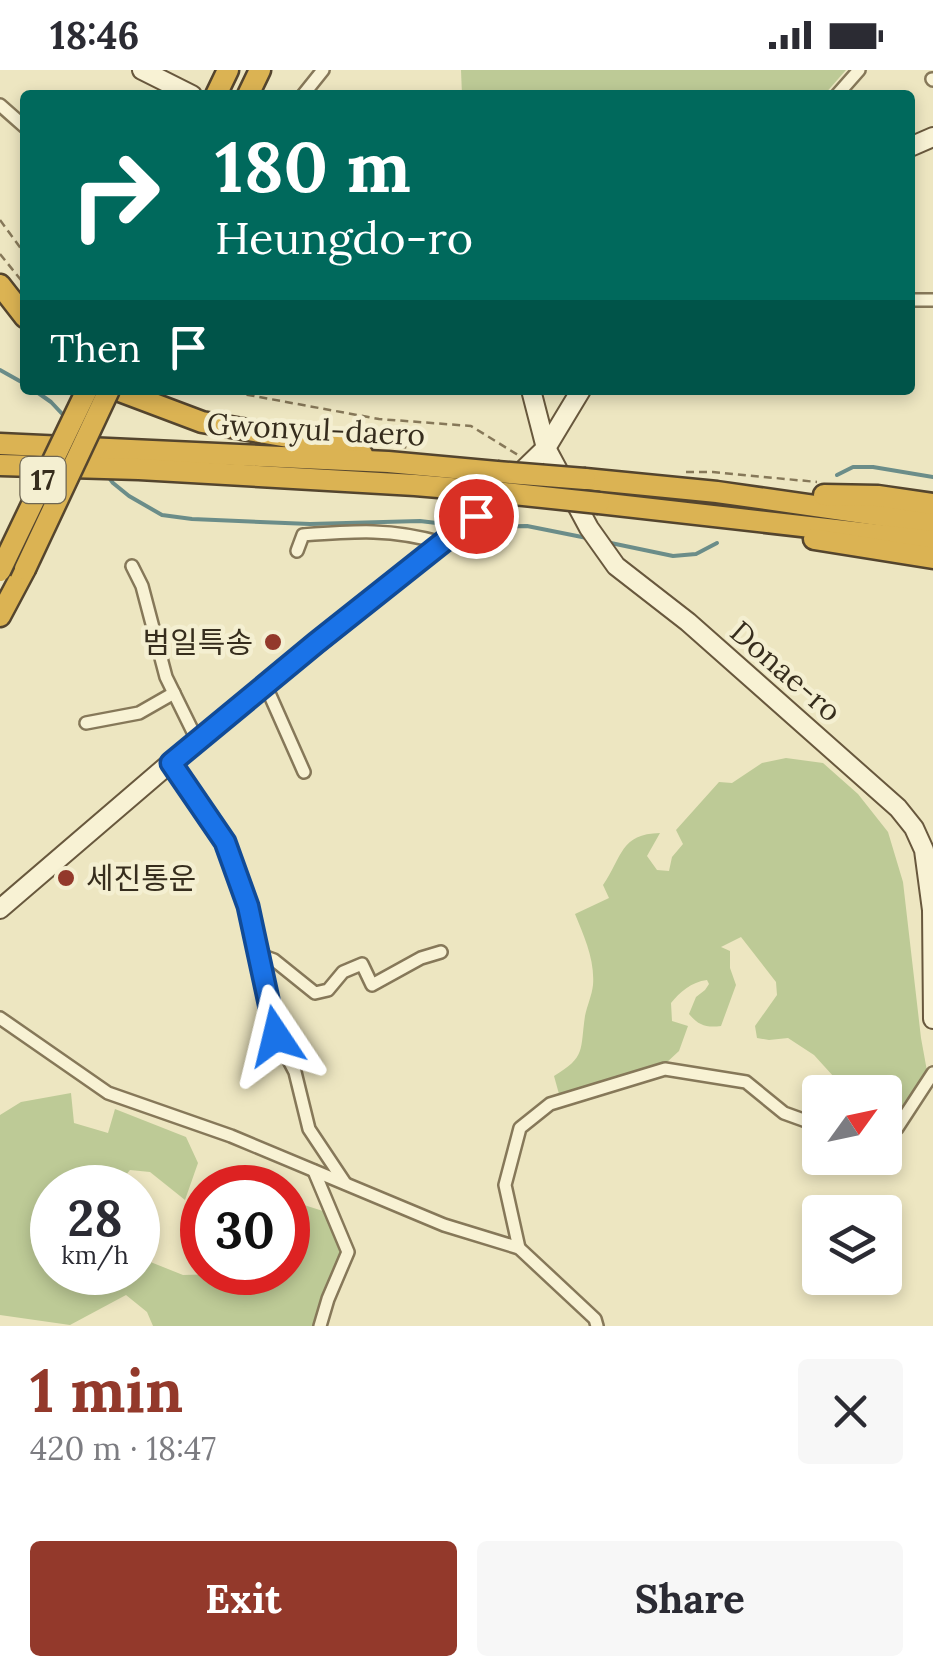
<!DOCTYPE html>
<html lang="en">
<head>
<meta charset="utf-8">
<style>
	body { margin:0; font-family:Lora,"Noto Sans KR",serif; background:#f7f7f7; color:#2b2b33; height:100vh; display:flex; flex-direction:column; font-size:38px; white-space:nowrap }
	* { box-sizing:border-box; margin:0 }
	p { font-size:32px; color:#7c7c81 }
	.icon { flex:none; width:55px; height:55px; fill:none; stroke:currentColor; stroke-width:2; stroke-linecap:round; stroke-linejoin:round }
	.map { position:relative; height:1256px; overflow:hidden }
	.details { display:flex; flex-direction:column; background:#fff; flex:1 }
	.details>* { flex:none }
	.hud { position:absolute; left:20px; top:20px; width:895px; height:305px; border-radius:10px; box-shadow:0 5px 15px #0003; background:#00695c; color:#fff; overflow:hidden }
	.needle { width:65px; rotate:57deg }
	.controls { position:absolute; left:802px; top:1005px; display:grid; gap:20px }
	.controls a { display:grid; place-items:center; width:100px; height:100px; border-radius:10px; background:#fff; box-shadow:0 5px 15px #0003; font-size:50px }
	.speed { position:absolute; left:30px; top:1095px; display:flex; gap:20px; font-size:50px; font-weight:700; text-align:center }
	.speed>* { display:grid; place-content:center; width:130px; height:130px; border-radius:50%; background:#fff; box-shadow:0 5px 15px #0003; line-height:1 }
	.speed small { font-size:25px; font-weight:400 }
	.speed .limit { border:15px solid #d22; background:#fff; color:#111 }
	.pin { position:absolute; display:grid; place-items:center; width:85px; height:85px; color:#fff; margin:-42px; border:5px solid #fff; border-radius:50%; box-shadow:0 2px 10px #0007 }
	.me { position:absolute; width:110px; margin:-55px; rotate:350deg; stroke-linejoin:round; filter:drop-shadow(0 0 8px #0008) }
	.turn { display:flex; align-items:center; gap:35px; height:210px; padding:0 30px; font-size:45px }
	.turn .icon { width:130px; height:130px; stroke-width:2.5 }
	.turn b { display:block; font-size:70px; line-height:85px }
	.then { display:flex; align-items:center; height:95px; padding:0 30px; background:#0003; gap:20px; font-size:38px }
	.round { display:grid; place-items:center; flex:none; width:105px; height:105px; border-radius:10px; background:#f7f7f7 }
	.head { display:flex; align-items:center; justify-content:space-between; height:170px; padding:0 30px }
	h1 { font-size:60px; font-weight:800; line-height:75px; color:#93392b }
	.action { display:flex; gap:20px; margin-top:auto; padding:20px 30px }
	.action a { flex:1; height:115px; border-radius:10px; background:#93392b; color:#fff; font-size:40px; font-weight:800; line-height:115px; text-align:center }
	.action a+a { background:#f7f7f7; color:#2b2b33 }
	.status { display:flex; justify-content:space-between; align-items:center; height:70px; padding:0 50px; background:#fff; direction:ltr }
	.status svg { height:28px; fill:currentColor }
	.map>svg:first-child { display:block }
	.green { fill:#bdca96 }
	.lines { fill:none; stroke-linecap:round; stroke-linejoin:round }
	.stream { stroke:#6b8d89; stroke-width:4 }
	.street-casing { stroke:#867859; stroke-width:16 }
	.secondary-casing { stroke:#68583d; stroke-width:22 }
	.highway-casing { stroke:#54452e; stroke-width:25 }
	.path { stroke:#867859; stroke-width:2.5; stroke-dasharray:8 5; stroke-linecap:butt }
	.street { stroke:#f8f2d4; stroke-width:11 }
	.secondary { stroke:#f8f2d4; stroke-width:18 }
	.highway { stroke:#dbb353; stroke-width:20 }
	.highway-bridge-casing { stroke:#54452e; stroke-width:25; stroke-linecap:butt }
	.highway-bridge { stroke:#dbb353; stroke-width:20 }
	.route-casing { stroke:#114b97; stroke-width:25 }
	.route { stroke:#1a73e8; stroke-width:18 }
	.poi-dot { fill:#93392b; stroke:#f4efd1; stroke-width:4 }
	.labels { text-anchor:middle; dominant-baseline:central; stroke-width:9; stroke-linejoin:round; paint-order:stroke }
	.shield { fill:#f4efd1; stroke:#6f6753; stroke-width:2.5 }
	.shield-label { font-size:28px; font-weight:bold; fill:#362d1d }
	.street-label { font-size:30px; fill:#362d1d; stroke:#f4efd1 }
	.poi-label { font-size:30px; fill:#362d1d; stroke:#f4efd1; text-anchor:end }
</style>
</head>
<body>
<div class="status"><b>18:46</b><svg viewBox="0 0 49 12"><path d="M0 12V9h3v3zM5 12V6h3v6zM10 12V3h3v9zM15 12V0h3v12zM26 1h20v11H26zM47 4h2v5h-2z"/></svg></div>
<div class="map">
<svg width="933" height="1256" viewBox="0 0 933 1256">
	<rect width="100%" height="100%" fill="#ede6c1"/>
	<g class="green">
		<path d="M461,0H846L824,25H462Z"/>
		<path d="M786,688L823,693L858,724L888,762L903,812L921,968L927,1001L891,1055L885,1049V1022H851L844,1018L814,985L788,968L769,970L757,968L755,956L777,925L776,912L741,867L721,877L730,881V898L736,915L721,956C706,958 698,955 689,944L696,927L705,920L709,914L707,910C691,912 680,922 671,933L672,951L688,956L679,981L665,994L559,1024L554,1006C586,987 580,980 585,946C587,936 592,925 593,915C595,890 584,866 575,844L609,828L603,815C623,786 620,764 660,763L647,786L657,800L669,801L672,787L683,774L676,760L719,712L732,713L762,693Z"/>
		<path d="M71,1023L74,1053L108,1063L115,1039L186,1067L198,1093L185,1130L150,1102L130,1100L116,1117L52,1118V1202H138V1187L183,1205L288,1202V1130L323,1141L347,1197L325,1256H153L147,1242L126,1225L70,1255L0,1245V1045L21,1032Z"/>
	</g>
	<g class="lines">
		<g class="stream">
			<path d="M0,300L25,314"/>
			<path d="M34,320L51,332L67,349"/>
			<path d="M107,405L113,413L129,426L162,445L192,449L310,454L420,451L453,455"/>
			<path d="M837,405L853,397H873L933,407"/>
			<path d="M473,457L527,456L587,468"/>
			<path d="M606,472L673,486L696,484L717,473"/>
		</g>
		<defs>
			<g id="street">
				<path d="M932,9L933,10"/>
				<path d="M303,25L323,0"/>
				<path d="M837,25L859,0"/>
				<path d="M0,35L25,57"/>
				<path d="M910,230H933"/>
				<path d="M297,481L303,465C355,461 391,458 442,473"/>
				<path d="M132,496L142,516L166,607L197,670"/>
				<path d="M265,614L304,702"/>
				<path d="M86,653L139,643L174,623"/>
				<path d="M171,693L225,772L248,836L268,919L276,966L295,1002L309,1059L345,1113"/>
				<path d="M260,885L274,890L315,923L328,920L343,902L362,894L372,915L421,888L441,882"/>
				<path d="M0,948L108,1023L231,1066L444,1155L519,1178L595,1249L597,1256"/>
				<path d="M885,1069L897,1058L933,1003"/>
				<path d="M314,1101L348,1182L328,1229L320,1256"/>
				<path d="M519,1178L505,1115L520,1058L550,1034L665,999L746,1012L784,1043L820,1056"/>
			</g>
			<g id="secondary">
				<path d="M142,0L192,25"/>
				<path d="M910,77L933,67"/>
				<path d="M531,320L546,378L589,458L616,496L688,552L898,738L914,758L924,780L932,840L933,949"/>
				<path d="M0,839L197,670L476,446L546,378L581,320"/>
			</g>
			<g id="highway">
				<path d="M216,25L228,0"/>
				<path d="M248,25L260,0"/>
				<path d="M0,215L25,247"/>
				<path d="M117,320L202,352L335,375L362,384"/>
				<path d="M0,374L388,392L497,402"/>
				<path d="M0,395L139,399L415,415L486,421"/>
				<path d="M585,409L717,422L933,453"/>
				<path d="M824,425L878,426L933,434"/>
				<path d="M599,433L933,471"/>
				<path d="M814,469L933,488"/>
				<path d="M0,546L25,499"/>
			</g>
		</defs>
		<use href="#street" class="street-casing"/>
		<use href="#secondary" class="secondary-casing"/>
		<use href="#highway" class="highway-casing"/>
		<g class="path">
			<path d="M0,150L25,184"/>
			<path d="M0,184L25,215"/>
			<path d="M221,320L379,349L471,356L518,385"/>
			<path d="M373,371L409,378"/>
			<path d="M686,402H713L817,412"/>
		</g>
		<use href="#street" class="street"/>
		<use href="#secondary" class="secondary"/>
		<use href="#highway" class="highway"/>
		<defs>
			<g id="highway-bridge">
				<path d="M497,402L585,409"/>
				<path d="M486,421L599,433"/>
				<path d="M25,499L109,320"/>
				<path d="M0,501L87,320"/>
			</g>
		</defs>
		<use href="#highway-bridge" class="highway-bridge-casing"/>
		<use href="#highway-bridge" class="highway-bridge"/>
	</g>
	<g class="lines">
		<defs>
			<path id="route" d="M276,966L248,836L225,772L171,693L316,573L476,446"/>
		</defs>
		<use href="#route" class="route-casing"/>
		<use href="#route" class="route"/>
	</g>
	<g class="poi-dot">
		<circle cx="273" cy="572" r="10"/>
		<circle cx="66" cy="808" r="10"/>
	</g>
	<g class="labels">
		<rect class="shield" x="20.5" y="387" width="45" height="46" rx="8"/>
		<g class="shield-label">
			<text x="43" y="410">17</text>
		</g>
		<g class="street-label">
			<text transform="translate(316 359) rotate(3)">Gwonyul-daero</text>
			<text transform="translate(786 601) rotate(41)">Donae-ro</text>
		</g>
		<g class="poi-label">
			<text x="253" y="572">범일특송</text>
			<text x="86" y="808" text-anchor="start">세진통운</text>
		</g>
	</g>
</svg>
<div class="controls">
<a><svg class="needle" viewBox="-14 -14 28 28"><path d="M0-13l5 13h-10z" fill="#e53935"/><path d="M0 13l5-13h-10z" fill="#7c7c81"/></svg></a>
<a><svg class="icon" aria-label="layers" viewBox="0 0 24 24"><path d="M12 4l9 5-9 5-9-5zM3 14l9 5 9-5"/></svg></a>
</div>
<div class="speed"><div>28<small>km/h</small></div><div class="limit">30</div></div>
<div class="pin" style="left:476px;top:446px;background:#d93025"><svg class="icon" aria-label="arrive" viewBox="0 0 24 24"><path d="M6 21V4h12l-3 4 3 4H6"/></svg></div>
<svg class="me" style="left:276px;top:966px" viewBox="-20 -20 40 40"><path d="M0-17L14 15 0 8-14 15z" fill="#1a73e8" stroke="#fff" stroke-width="4"/></svg>
<div class="hud">
<div class="turn"><svg class="icon" aria-label="right" viewBox="0 0 24 24"><path d="M7 20v-9h11M14 6l5 5-5 5"/></svg><div><b>180 m</b>Heungdo-ro</div></div>
<div class="then">Then<svg class="icon" aria-label="arrive" viewBox="0 0 24 24"><path d="M6 21V4h12l-3 4 3 4H6"/></svg></div>
</div>
</div>
<section class="details">
<div class="head"><div><h1>1 min</h1><p>420 m · 18:47</p></div><a class="round"><svg class="icon" aria-label="close" viewBox="0 0 24 24"><path d="M6 6l12 12M18 6L6 18"/></svg></a></div>
<div class="action"><a>Exit</a><a>Share</a></div>
</section>
</body>
</html>
